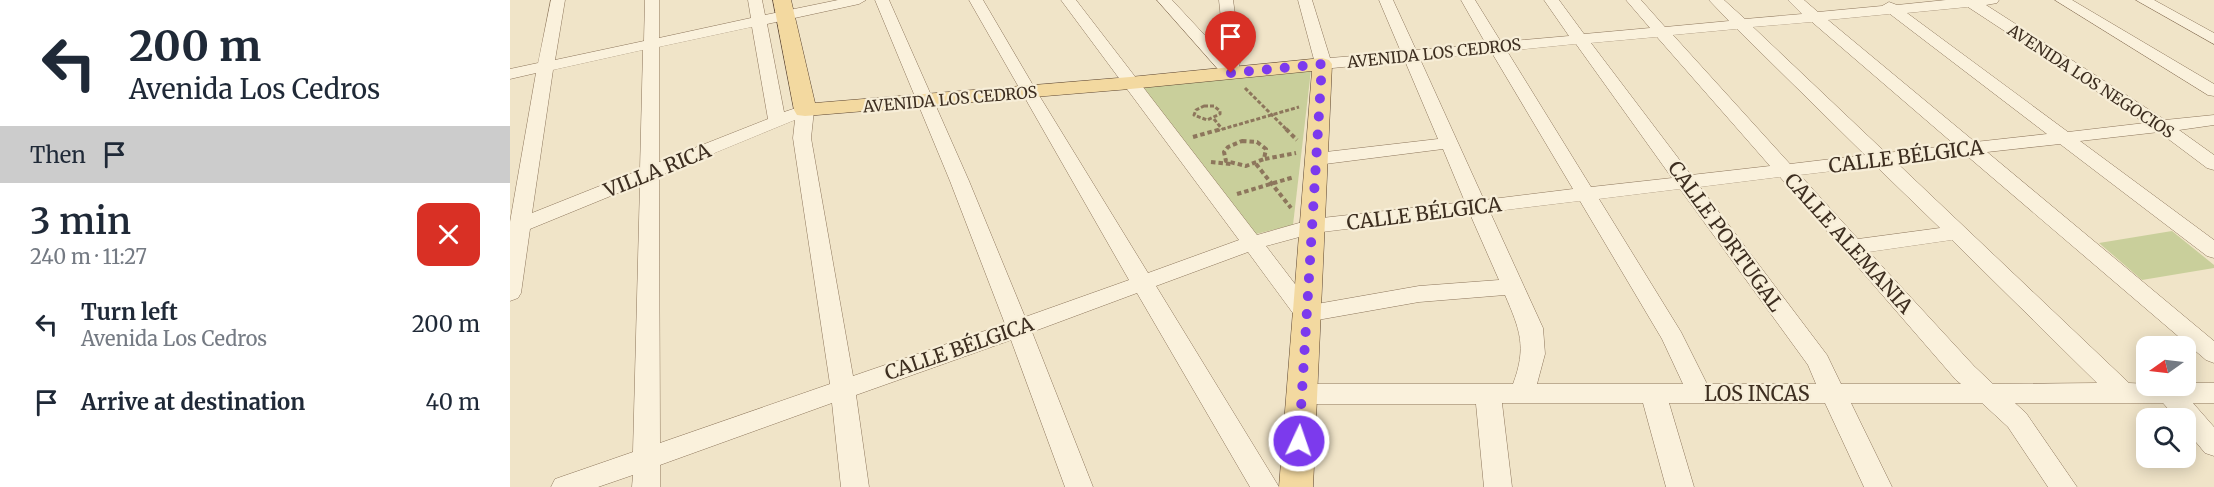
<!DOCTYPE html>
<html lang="en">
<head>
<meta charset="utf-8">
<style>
	body { margin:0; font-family:Merriweather,serif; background:#f2f2f3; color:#1f2937; height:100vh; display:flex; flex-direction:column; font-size:22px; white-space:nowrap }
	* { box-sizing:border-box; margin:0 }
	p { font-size:20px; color:#747a83 }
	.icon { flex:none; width:33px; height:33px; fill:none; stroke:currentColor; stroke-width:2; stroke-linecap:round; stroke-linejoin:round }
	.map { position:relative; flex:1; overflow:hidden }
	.panel { display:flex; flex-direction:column; background:#fff; width:510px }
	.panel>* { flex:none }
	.top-card { background:#fff; color:#1f2937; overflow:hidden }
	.needle { width:39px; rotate:256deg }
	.controls { position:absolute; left:1626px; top:336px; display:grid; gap:12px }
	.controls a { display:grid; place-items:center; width:60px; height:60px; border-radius:12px; background:#fff; box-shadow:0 3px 15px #0003; font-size:30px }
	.pin { position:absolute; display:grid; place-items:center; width:51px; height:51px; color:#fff; margin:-62px -26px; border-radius:50% 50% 50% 0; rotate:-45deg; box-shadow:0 0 6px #0007 }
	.pin .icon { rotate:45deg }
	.me { position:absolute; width:66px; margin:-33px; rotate:3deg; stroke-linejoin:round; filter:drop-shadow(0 0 4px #0008) }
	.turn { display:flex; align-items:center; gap:21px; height:126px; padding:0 30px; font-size:27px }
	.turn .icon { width:78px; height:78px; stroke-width:2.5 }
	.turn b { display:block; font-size:42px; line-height:51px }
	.then { display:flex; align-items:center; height:57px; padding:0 30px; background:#0003; gap:12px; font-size:22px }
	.round { display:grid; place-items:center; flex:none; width:63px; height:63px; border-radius:12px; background:#f2f2f3 }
	.summary { display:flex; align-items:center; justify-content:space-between; height:102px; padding:0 30px }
	h1 { font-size:36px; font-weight:600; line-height:45px }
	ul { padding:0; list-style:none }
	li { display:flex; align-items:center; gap:18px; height:78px; padding:0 30px }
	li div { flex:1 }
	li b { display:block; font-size:22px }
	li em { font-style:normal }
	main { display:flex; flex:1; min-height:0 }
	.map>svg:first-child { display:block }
	.green { fill:#c9cf9b }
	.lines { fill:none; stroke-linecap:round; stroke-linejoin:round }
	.minor-casing { stroke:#8d765c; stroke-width:1 }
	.major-casing { stroke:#5b4430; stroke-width:1 }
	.path-far1 { stroke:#8d765c; stroke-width:3; stroke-dasharray:4 2; stroke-linecap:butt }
	.path { stroke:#8d765c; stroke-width:4; stroke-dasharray:4.5 3; stroke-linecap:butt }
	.minor { fill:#faf1dc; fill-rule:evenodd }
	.major { fill:#f3d9a0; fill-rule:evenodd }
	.route { stroke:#7c3aed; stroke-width:10; stroke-dasharray:0 18 }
	.labels { text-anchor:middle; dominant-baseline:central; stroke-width:4.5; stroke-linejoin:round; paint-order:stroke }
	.far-street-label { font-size:16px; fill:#3d2e20; stroke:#f7eed8 }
	.street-label { font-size:20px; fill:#3d2e20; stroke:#f7eed8 }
</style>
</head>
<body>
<main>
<section class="panel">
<div class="top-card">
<div class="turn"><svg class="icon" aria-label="left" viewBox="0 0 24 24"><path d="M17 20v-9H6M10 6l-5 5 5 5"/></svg><div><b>200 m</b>Avenida Los Cedros</div></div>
<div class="then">Then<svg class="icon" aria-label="arrive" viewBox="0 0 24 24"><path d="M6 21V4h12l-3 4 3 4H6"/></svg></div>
</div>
<div class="summary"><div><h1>3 min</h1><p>240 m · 11:27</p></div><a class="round" style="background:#d93025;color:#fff"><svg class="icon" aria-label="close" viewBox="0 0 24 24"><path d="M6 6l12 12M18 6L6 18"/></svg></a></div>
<ul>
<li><svg class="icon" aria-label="left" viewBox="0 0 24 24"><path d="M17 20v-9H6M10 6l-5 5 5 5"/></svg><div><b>Turn left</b><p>Avenida Los Cedros</p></div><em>200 m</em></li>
<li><svg class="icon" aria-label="arrive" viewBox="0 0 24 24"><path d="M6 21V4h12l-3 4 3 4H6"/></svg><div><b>Arrive at destination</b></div><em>40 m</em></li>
</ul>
</section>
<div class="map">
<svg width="1704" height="487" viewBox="0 0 1704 487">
	<rect width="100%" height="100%" fill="#f0e4c8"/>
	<g class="green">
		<path d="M801,70L783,225L742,235L630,86Z"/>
		<path d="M1662,231L1704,265V268L1632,280L1589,243Z"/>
	</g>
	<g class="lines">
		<defs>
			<g id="minor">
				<path d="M41,0H55L45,60L134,41L135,0H149V38L241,18L238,0H252L255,15L328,0H356L349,4L257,24L274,112L295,105L301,106L304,110L301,138L343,376L495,324L440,181L365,0H379L459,181L515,317L619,280L459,0H473L527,92L638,273L729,240L551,0H566L747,235L803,219L955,202L933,149L807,165L800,163L798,159L800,155L807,153L928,139L895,61L812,69L806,67L788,0H802L820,58L891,52L869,0H883L906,50L976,44L951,0H965L991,42L1059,36L1034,0H1049L1074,34L1140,28L1116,0H1131L1155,27L1219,21L1199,0H1214L1235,19L1292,14L1278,0H1294L1308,12L1372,6L1379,2L1387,5L1436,0H1489L1487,3L1476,5L1655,120L1704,115V125L1669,130L1704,155V170L1697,168L1649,132L1570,141L1704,240V258L1697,256L1550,144L1477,152L1704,341V363L1696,360L1456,155L1387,163L1619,383L1676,386V383H1704V403H1683L1704,427V456L1695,453L1676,430V418H1666L1653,403H1505L1516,413L1567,487H1538L1498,427L1472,403H1341L1382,487H1354L1315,403H1159L1184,487H1156L1133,403H992L1002,487H974L966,404H791L782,401L779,394L782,387L791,384H1003C1017,347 1010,330 995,295L909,302L796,322L788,320L738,252L646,286L769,487H740L627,293L522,332L583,487H555L501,340L346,395L359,487H331L322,403L150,465V487H122L123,475L88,487H41L45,479L123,452L130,184L20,229L11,293L8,298L0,301V222L26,73L0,79V69L28,63ZM1458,7L1635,123L1558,132L1397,13ZM1380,14L1537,134L1465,142L1318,20ZM1302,22L1445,145L1376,153L1243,27ZM242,27L258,119L149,162V47ZM1227,29L1355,155L1280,164L1163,35ZM1147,37L1260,166L1181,175L1081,43ZM1066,44L1162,178L1081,187L997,51ZM133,50L130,170L22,213L43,70ZM982,53L1063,189L974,200L910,59ZM285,120L283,138L320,384L150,443L149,176ZM1366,166L1430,228L1348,239L1290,175ZM1270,177L1446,380L1451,384H1331L1317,355L1190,187ZM1170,189L1298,365L1306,384H1197L1171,332L1089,199ZM1070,201L1152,339L1173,384H1027L1035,354L1033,328L980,212ZM960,214L989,280L909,286L801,305L756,246L804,233ZM1442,240L1587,383L1483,384L1464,366L1359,252Z"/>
				<path d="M647,0H662L715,57L709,0H723L731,57L727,77H715Z"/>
				<path d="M1545,0H1562L1704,84V96L1698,95Z"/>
				<path d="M1626,0H1644L1704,33V44Z"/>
			</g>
			<path id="major" d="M263,0H281L305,103L620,77L812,58L819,60L822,64L803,487H769L802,71L620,89L295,116L287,115L284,110Z"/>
		</defs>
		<use href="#minor" class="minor-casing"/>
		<use href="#major" class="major-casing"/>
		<g class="path-far1">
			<path d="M735,88L778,131"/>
			<path d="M694,106H704L710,111V114L697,120L684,115L686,110Z"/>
			<path d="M704,119L712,129"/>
			<path d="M706,131L789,107"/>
		</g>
		<g class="path">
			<path d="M776,129L787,140"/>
			<path d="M683,137L711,129"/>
			<path d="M732,141L747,142L756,149L754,159L736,166L716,161L714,152L718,147Z"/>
			<path d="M755,159L786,153"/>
			<path d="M701,162L721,164"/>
			<path d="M746,164L781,208"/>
			<path d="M727,194L784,177"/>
		</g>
		<use href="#minor" class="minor"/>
		<use href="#major" class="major"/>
	</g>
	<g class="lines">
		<path class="route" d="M721,73L812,64L789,441"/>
	</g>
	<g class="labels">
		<g class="far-street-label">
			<text transform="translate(924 53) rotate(-6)">AVENIDA LOS CEDROS</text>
			<text transform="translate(1581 81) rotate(33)">AVENIDA LOS NEGOCIOS</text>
			<text transform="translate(440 99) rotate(-5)">AVENIDA LOS CEDROS</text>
		</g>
		<g class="street-label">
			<text transform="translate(1396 156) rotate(-7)">CALLE BÉLGICA</text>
			<text transform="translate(147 170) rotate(-22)">VILLA RICA</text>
			<text transform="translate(914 213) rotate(-7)">CALLE BÉLGICA</text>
			<text transform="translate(1216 236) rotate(54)">CALLE PORTUGAL</text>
			<text transform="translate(1339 243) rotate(48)">CALLE ALEMANIA</text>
			<text transform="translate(449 348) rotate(-19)">CALLE BÉLGICA</text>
			<text x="1247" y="393">LOS INCAS</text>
		</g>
	</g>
</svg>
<div class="controls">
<a><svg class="needle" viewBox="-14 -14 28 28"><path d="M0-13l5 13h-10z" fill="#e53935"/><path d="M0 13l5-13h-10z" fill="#747a83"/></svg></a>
<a><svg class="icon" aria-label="search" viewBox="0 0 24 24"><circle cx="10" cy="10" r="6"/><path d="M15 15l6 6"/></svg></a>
</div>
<div class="pin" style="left:721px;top:73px;background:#d93025"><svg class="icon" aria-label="arrive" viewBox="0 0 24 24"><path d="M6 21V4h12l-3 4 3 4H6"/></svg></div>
<svg class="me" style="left:789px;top:441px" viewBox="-20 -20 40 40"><circle r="17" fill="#7c3aed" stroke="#fff" stroke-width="3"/><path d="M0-11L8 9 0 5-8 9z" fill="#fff"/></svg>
</div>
</main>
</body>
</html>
